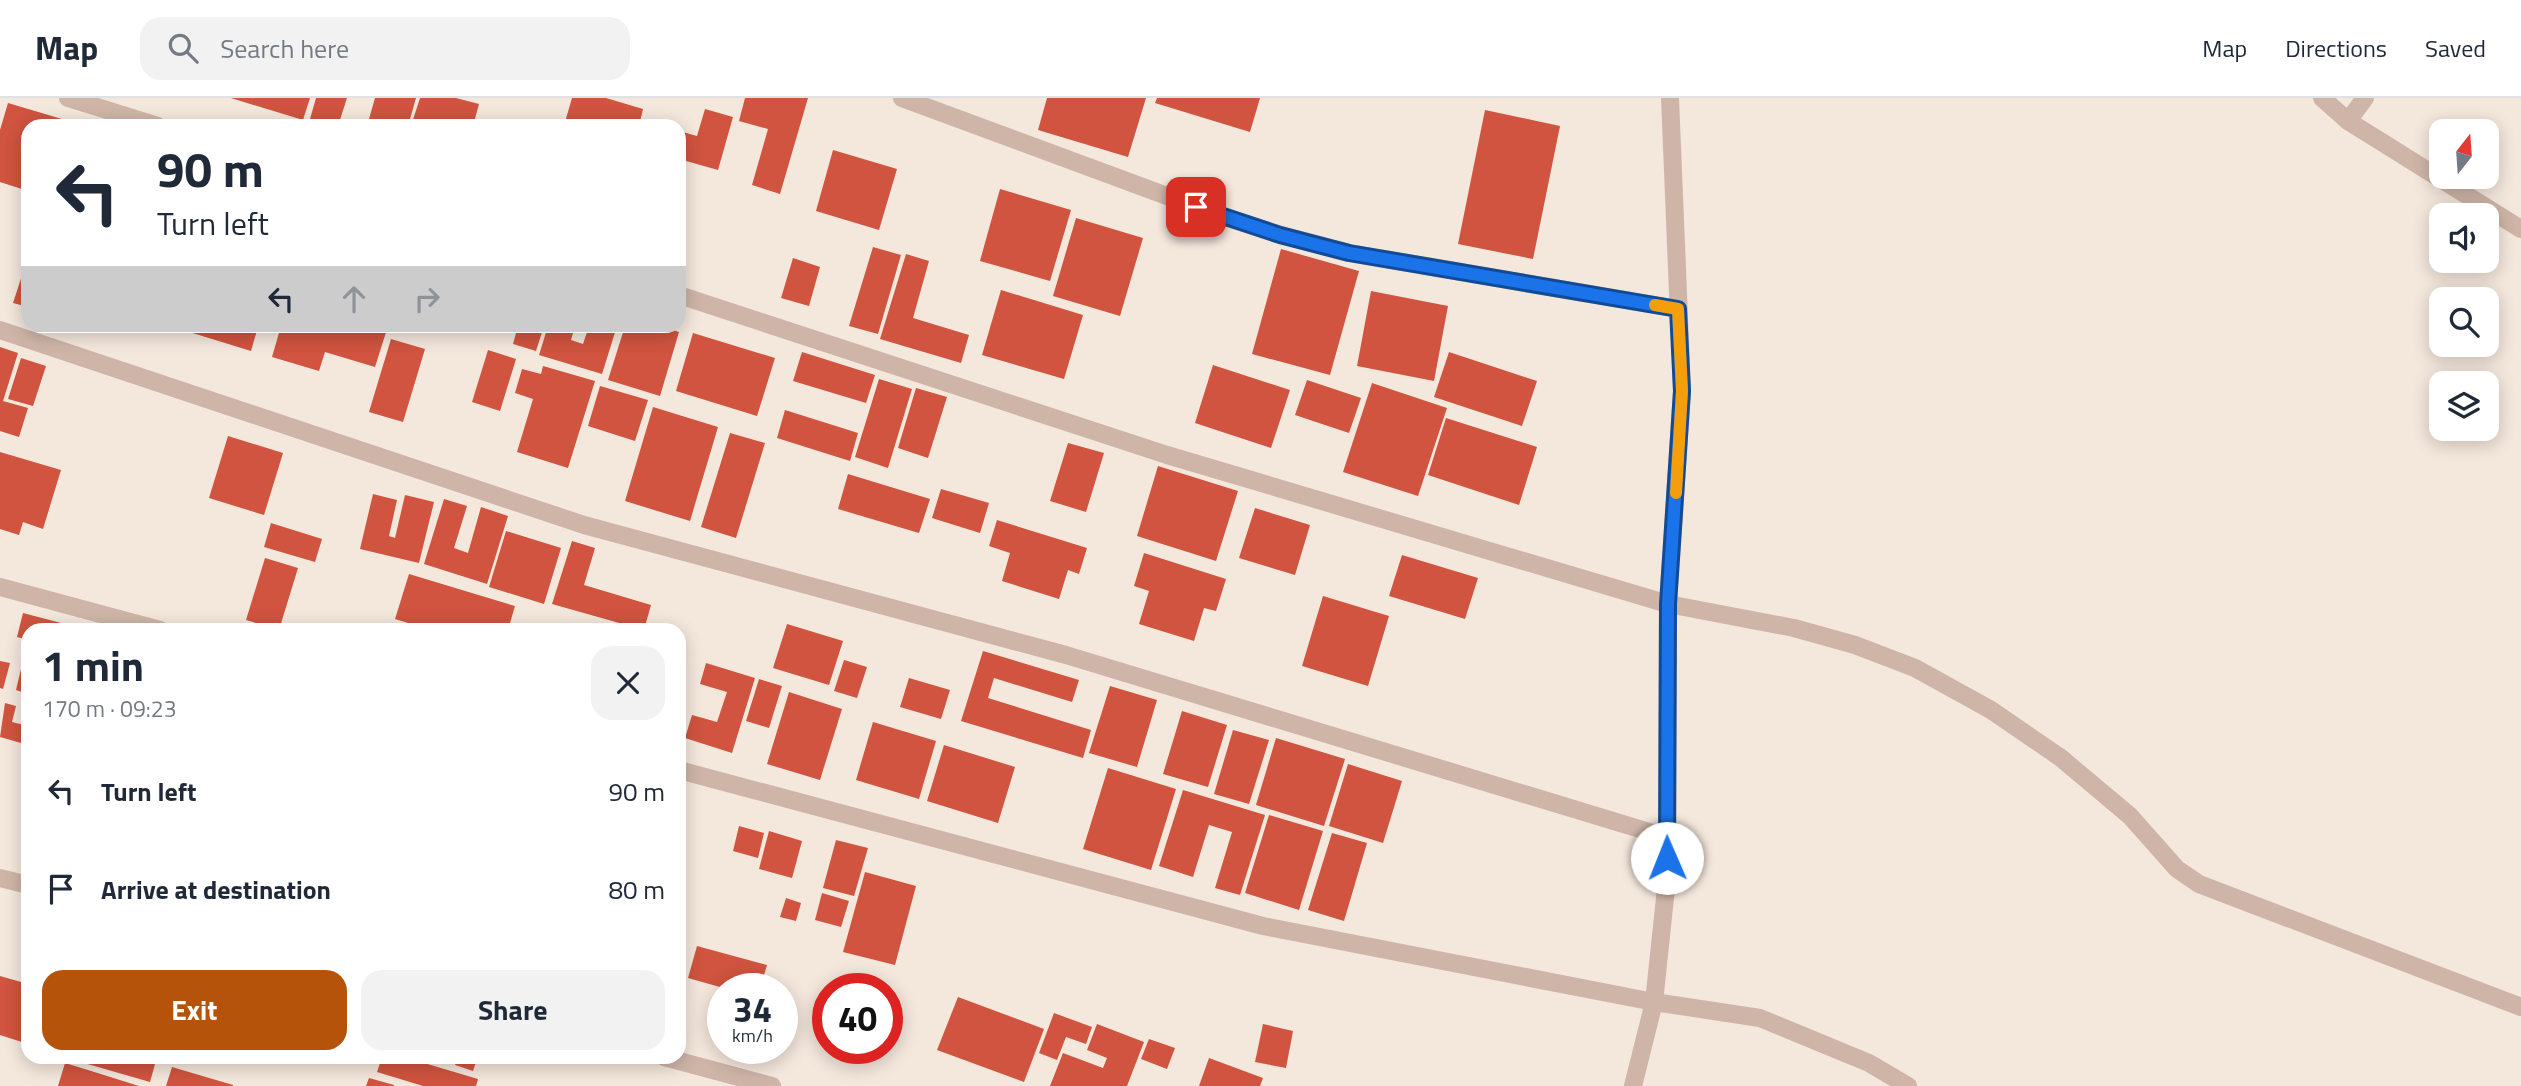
<!DOCTYPE html>
<html lang="en">
<head>
<meta charset="utf-8">
<style>
	body { margin:0; font-family:"Titillium Web",sans-serif; background:#f2f2f3; color:#1f2937; height:100vh; display:flex; flex-direction:column; font-size:26px; white-space:nowrap }
	* { box-sizing:border-box; margin:0 }
	p { font-size:23px; color:#747a83 }
	.icon { flex:none; width:38px; height:38px; fill:none; stroke:currentColor; stroke-width:2; stroke-linecap:round; stroke-linejoin:round }
	.map { position:relative; flex:1; overflow:hidden }
	.sheet { position:absolute; left:21px; top:525px; width:665px; height:441px; display:flex; flex-direction:column; background:#fff; border-radius:21px; box-shadow:0 4px 18px #0003 }
	.sheet>* { flex:none }
	.hud { position:absolute; left:21px; top:21px; width:665px; height:214px; border-radius:21px; box-shadow:0 4px 18px #0003; background:#fff; color:#1f2937; overflow:hidden }
	.needle { width:46px; rotate:17deg }
	.fabs { position:absolute; left:2429px; top:21px; display:grid; gap:14px }
	.fabs a { display:grid; place-items:center; width:70px; height:70px; border-radius:14px; background:#fff; box-shadow:0 4px 18px #0003; font-size:35px }
	.speed { position:absolute; left:707px; top:875px; display:flex; gap:14px; font-size:35px; font-weight:700; text-align:center }
	.speed>* { display:grid; place-content:center; width:91px; height:91px; border-radius:50%; background:#fff; box-shadow:0 4px 18px #0003; line-height:1 }
	.speed small { font-size:18px; font-weight:400 }
	.speed .limit { border:10px solid #d22; background:#fff; color:#111 }
	.pin { position:absolute; display:grid; place-items:center; width:60px; height:60px; color:#fff; margin:-30px; border-radius:14px; box-shadow:0 4px 10px #0006 }
	.me { position:absolute; width:77px; margin:-38px; rotate:359deg; stroke-linejoin:round; filter:drop-shadow(0 0 5px #0008) }
	.turn { display:flex; align-items:center; gap:24px; height:147px; padding:0 21px; font-size:32px }
	.turn .icon { width:91px; height:91px; stroke-width:2.5 }
	.turn b { display:block; font-size:49px; line-height:60px }
	.lanes { display:flex; align-items:center; height:66px; padding:0 21px; background:#0003; justify-content:center; gap:35px; direction:ltr }
	.lanes .off { opacity:.35 }
	.round { display:grid; place-items:center; flex:none; width:74px; height:74px; border-radius:21px; background:#f2f2f3 }
	.headline { display:flex; align-items:center; justify-content:space-between; height:119px; padding:0 21px }
	h1 { font-size:42px; font-weight:700; line-height:52px }
	.button { display:flex; gap:14px; margin-top:auto; padding:14px 21px }
	.button a { flex:1; height:80px; border-radius:21px; background:#b45309; color:#fff; font-size:28px; font-weight:700; line-height:80px; text-align:center }
	.button a+a { background:#f2f2f3; color:#1f2937 }
	ul { padding:0; list-style:none }
	li { display:flex; align-items:center; gap:21px; height:98px; padding:0 21px }
	li div { flex:1 }
	li b { display:block; font-size:26px }
	li em { font-style:normal }
	header { display:flex; align-items:center; gap:42px; box-sizing:border-box; height:98px; padding:0 35px; background:#fff; border-bottom:2px solid #e0e1e3 }
	header strong { font-size:33px }
	nav { display:flex; gap:38px; margin-inline-start:auto; font-size:24px }
	.search { width:490px; height:63px; background:#f2f2f3; display:flex; align-items:center; gap:18px; box-sizing:border-box; padding:0 24px; border-radius:21px; color:#747a83; font-size:26px }
	.map>svg:first-child { display:block }
	.building { fill:#d0543f }
	.lines { fill:none; stroke-linecap:round; stroke-linejoin:round }
	.minor { stroke:#ceb5a7; stroke-width:18 }
	.tertiary { stroke:#ceb5a7; stroke-width:18 }
	.route-casing { stroke:#114b97; stroke-width:18 }
	.route { stroke:#1a73e8; stroke-width:12 }
	.slow { stroke:#f59e0b; stroke-width:12 }
</style>
</head>
<body>
<header>
<strong>Map</strong>
<div class="search"><svg class="icon" aria-label="search" viewBox="0 0 24 24"><circle cx="10" cy="10" r="6"/><path d="M15 15l6 6"/></svg>Search here</div>
<nav><a>Map</a><a>Directions</a><a>Saved</a></nav>
</header>
<div class="map">
<svg width="2521" height="988" viewBox="0 0 2521 988">
	<rect width="100%" height="100%" fill="#f4e7dc"/>
	<g class="building">
		<path d="M231,0H310L303,22Z"/>
		<path d="M316,0H347L338,28H308Z"/>
		<path d="M375,0H416L408,28H367Z"/>
		<path d="M420,0H456L479,6L473,28L439,25L438,28H411Z"/>
		<path d="M572,0H606L643,11L639,28H578L565,24Z"/>
		<path d="M745,0H808L780,96L752,87L768,31L739,23Z"/>
		<path d="M1047,0H1146L1128,59L1038,32Z"/>
		<path d="M1157,0H1260L1250,34L1155,5Z"/>
		<path d="M8,5L72,24L71,28H28V93L0,84V32Z"/>
		<path d="M705,11L733,19L718,72L679,61V33L697,38Z"/>
		<path d="M1485,12L1560,28L1533,161L1458,146Z"/>
		<path d="M833,52L897,71L879,132L816,113Z"/>
		<path d="M1000,91L1071,112L1050,183L980,163Z"/>
		<path d="M1076,120L1143,140L1120,218L1053,198Z"/>
		<path d="M873,149L901,157L878,236L849,228Z"/>
		<path d="M1281,151L1359,173L1330,277L1252,256Z"/>
		<path d="M906,156L929,163L913,220L969,237L961,265L880,241Z"/>
		<path d="M28,159V209L13,205Z"/>
		<path d="M793,160L820,169L809,208L781,200Z"/>
		<path d="M1001,192L1083,217L1064,281L982,257Z"/>
		<path d="M1371,193L1448,208L1434,283L1357,268Z"/>
		<path d="M187,228H271L269,232L258,229L251,253L186,233Z"/>
		<path d="M281,228H388L375,269L325,254L319,273L272,259Z"/>
		<path d="M518,228H544L536,253L513,246Z"/>
		<path d="M548,228H575L571,242L583,246L589,228H617L602,276L539,257Z"/>
		<path d="M625,228H660L679,234L660,298L608,282Z"/>
		<path d="M693,235L775,260L757,318L676,293Z"/>
		<path d="M391,241L425,251L403,324L369,314Z"/>
		<path d="M0,249L18,255L3,303L28,310L19,339L0,333Z"/>
		<path d="M488,252L516,261L500,313L472,304Z"/>
		<path d="M802,254L875,277L866,305L793,283Z"/>
		<path d="M1449,254L1537,283L1522,328L1434,299Z"/>
		<path d="M21,260L46,268L33,308L8,301Z"/>
		<path d="M1213,267L1290,292L1271,350L1195,325Z"/>
		<path d="M543,268L595,283L568,370L517,354L533,301L515,295L522,271L541,276Z"/>
		<path d="M879,281L912,291L888,370L855,359Z"/>
		<path d="M1307,282L1361,300L1349,335L1295,317Z"/>
		<path d="M1372,285L1447,310L1418,398L1343,374Z"/>
		<path d="M600,288L648,302L635,343L588,328Z"/>
		<path d="M916,290L947,299L928,360L898,350Z"/>
		<path d="M653,309L718,329L690,423L625,403Z"/>
		<path d="M785,312L858,335L850,363L777,340Z"/>
		<path d="M1446,320L1537,349L1519,407L1428,377Z"/>
		<path d="M730,335L765,345L736,440L701,429Z"/>
		<path d="M228,338L283,355L264,417L209,400Z"/>
		<path d="M1068,345L1104,355L1086,414L1050,403Z"/>
		<path d="M0,354L61,372L43,431L23,424L19,437L0,431Z"/>
		<path d="M1158,368L1238,393L1216,463L1137,438Z"/>
		<path d="M848,376L930,401L919,435L838,411Z"/>
		<path d="M941,391L989,405L980,435L932,420Z"/>
		<path d="M373,396L397,402L389,438L395,440L405,397L434,404L419,465L360,451Z"/>
		<path d="M444,401L467,408L454,450L468,455L481,409L508,418L487,486L424,466Z"/>
		<path d="M1255,410L1310,427L1295,477L1239,460Z"/>
		<path d="M997,422L1087,450L1079,476L1068,472L1059,501L1002,483L1010,455L989,448Z"/>
		<path d="M271,425L322,441L315,464L264,449Z"/>
		<path d="M506,433L561,450L544,506L489,489Z"/>
		<path d="M572,443L595,450L584,487L651,507L644,532L552,506Z"/>
		<path d="M1144,455L1226,481L1216,513L1204,510L1194,543L1139,526L1149,493L1134,488Z"/>
		<path d="M1402,457L1478,480L1465,521L1389,498Z"/>
		<path d="M265,460L298,470L279,532L246,522Z"/>
		<path d="M409,476L515,508L508,532H431L395,521Z"/>
		<path d="M1323,498L1389,518L1368,588L1302,568Z"/>
		<path d="M23,515L84,531V532H28V542L17,539Z"/>
		<path d="M787,526L843,543L829,587L773,570Z"/>
		<path d="M983,553L1079,582L1072,604L994,580L988,600L1091,632L1083,660L961,623Z"/>
		<path d="M844,562L867,569L857,600L834,593Z"/>
		<path d="M0,563L10,565L3,591L0,590Z"/>
		<path d="M706,565L755,580L732,655L685,640L692,617L717,624L727,594L700,586Z"/>
		<path d="M22,567L28,569V596L16,592Z"/>
		<path d="M909,580L950,592L941,621L900,609Z"/>
		<path d="M759,581L782,588L769,630L746,623Z"/>
		<path d="M1110,588L1157,602L1137,669L1089,655Z"/>
		<path d="M789,594L842,611L820,682L767,666Z"/>
		<path d="M5,605L16,608L12,624L28,628V647L0,639Z"/>
		<path d="M1182,613L1227,627L1208,689L1163,676Z"/>
		<path d="M873,624L936,643L919,701L856,682Z"/>
		<path d="M1233,632L1269,642L1249,706L1214,696Z"/>
		<path d="M1276,640L1345,661L1324,728L1256,707Z"/>
		<path d="M944,647L1015,669L998,725L927,703Z"/>
		<path d="M1348,666L1402,683L1383,745L1329,728Z"/>
		<path d="M1108,670L1176,691L1151,772L1083,751Z"/>
		<path d="M1183,692L1265,717L1240,797L1215,790L1232,734L1209,727L1193,779L1159,768Z"/>
		<path d="M1269,717L1323,733L1299,812L1245,795Z"/>
		<path d="M739,728L764,735L758,760L733,753Z"/>
		<path d="M769,733L802,743L792,780L759,771Z"/>
		<path d="M1332,735L1367,745L1344,823L1308,812Z"/>
		<path d="M836,742L868,750L854,798L823,790Z"/>
		<path d="M865,774L916,788L895,867L843,854Z"/>
		<path d="M822,795L849,803L841,829L815,822Z"/>
		<path d="M786,800L801,805L796,823L780,819Z"/>
		<path d="M697,848L767,867L760,891H727L688,880Z"/>
		<path d="M0,878L28,886V946L0,937Z"/>
		<path d="M958,899L1044,931L1024,984L937,952Z"/>
		<path d="M1054,915L1092,929L1086,946L1066,939L1057,962L1039,955Z"/>
		<path d="M1097,926L1144,944L1127,988H1050L1063,955L1103,970L1107,960L1087,952Z"/>
		<path d="M1263,926L1293,933L1286,970L1255,964Z"/>
		<path d="M1149,941L1175,950L1167,971L1141,961Z"/>
		<path d="M86,959H157L150,984L84,965Z"/>
		<path d="M382,959H415L414,962L478,981L476,988H423L377,974Z"/>
		<path d="M458,959H492L490,965L477,961L473,973L455,967Z"/>
		<path d="M1209,960L1263,980L1260,988H1199Z"/>
		<path d="M65,965L88,972L139,988H58Z"/>
		<path d="M172,969L233,987V988H166Z"/>
		<path d="M369,980L394,987V988H366Z"/>
	</g>
	<g class="lines">
		<g class="minor">
			<path d="M68,0L158,28"/>
			<path d="M902,0L1221,118L1281,137L1349,155L1678,211"/>
			<path d="M2322,0L2348,23L2521,131"/>
			<path d="M2348,23L2365,0"/>
			<path d="M679,197L1167,357L1668,506L1794,530L1855,547L1915,570L1991,612L2061,660L2130,718L2177,771L2199,786L2521,909"/>
			<path d="M0,232L584,427L1066,557L1666,739"/>
			<path d="M0,489L160,532"/>
			<path d="M679,672L1263,828L1654,904L1760,920L1869,965L1908,988"/>
			<path d="M0,780L28,787"/>
			<path d="M664,959L772,988"/>
		</g>
		<path class="tertiary" d="M1633,988L1654,904L1667,781L1668,506L1682,293L1670,0"/>
	</g>
	<g class="lines">
		<defs>
			<path id="route" d="M1196,109L1280,137L1349,155L1678,211L1682,293L1668,506L1667,760"/>
		</defs>
		<use href="#route" class="route-casing"/>
		<use href="#route" class="route"/>
		<path class="slow" d="M1655,207L1678,211L1682,293L1676,395"/>
	</g>
</svg>
<div class="fabs">
<a><svg class="needle" viewBox="-14 -14 28 28"><path d="M0-13l5 13h-10z" fill="#e53935"/><path d="M0 13l5-13h-10z" fill="#747a83"/></svg></a>
<a><svg class="icon" aria-label="sound" viewBox="0 0 24 24"><path d="M4 9h4l5-4v14l-5-4H4zM17 9q2 3 0 6"/></svg></a>
<a><svg class="icon" aria-label="search" viewBox="0 0 24 24"><circle cx="10" cy="10" r="6"/><path d="M15 15l6 6"/></svg></a>
<a><svg class="icon" aria-label="layers" viewBox="0 0 24 24"><path d="M12 4l9 5-9 5-9-5zM3 14l9 5 9-5"/></svg></a>
</div>
<div class="speed"><div>34<small>km/h</small></div><div class="limit">40</div></div>
<div class="pin" style="left:1196px;top:109px;background:#d93025"><svg class="icon" aria-label="arrive" viewBox="0 0 24 24"><path d="M6 21V4h12l-3 4 3 4H6"/></svg></div>
<svg class="me" style="left:1667px;top:760px" viewBox="-20 -20 40 40"><circle r="19" fill="#fff"/><path d="M0-13L10 11 0 6-10 11z" fill="#1a73e8"/></svg>
<div class="hud">
<div class="turn"><svg class="icon" aria-label="left" viewBox="0 0 24 24"><path d="M17 20v-9H6M10 6l-5 5 5 5"/></svg><div><b>90 m</b>Turn left</div></div>
<div class="lanes"><svg class="icon" aria-label="left" viewBox="0 0 24 24"><path d="M17 20v-9H6M10 6l-5 5 5 5"/></svg><svg class="icon off" aria-label="ahead" viewBox="0 0 24 24"><path d="M12 20V5M6 11l6-6 6 6"/></svg><svg class="icon off" aria-label="right" viewBox="0 0 24 24"><path d="M7 20v-9h11M14 6l5 5-5 5"/></svg></div>
</div>
<section class="sheet">
<div class="headline"><div><h1>1 min</h1><p>170 m · 09:23</p></div><a class="round"><svg class="icon" aria-label="close" viewBox="0 0 24 24"><path d="M6 6l12 12M18 6L6 18"/></svg></a></div>
<ul>
<li><svg class="icon" aria-label="left" viewBox="0 0 24 24"><path d="M17 20v-9H6M10 6l-5 5 5 5"/></svg><div><b>Turn left</b></div><em>90 m</em></li>
<li><svg class="icon" aria-label="arrive" viewBox="0 0 24 24"><path d="M6 21V4h12l-3 4 3 4H6"/></svg><div><b>Arrive at destination</b></div><em>80 m</em></li>
</ul>
<div class="button"><a>Exit</a><a>Share</a></div>
</section>
</div>
</body>
</html>
